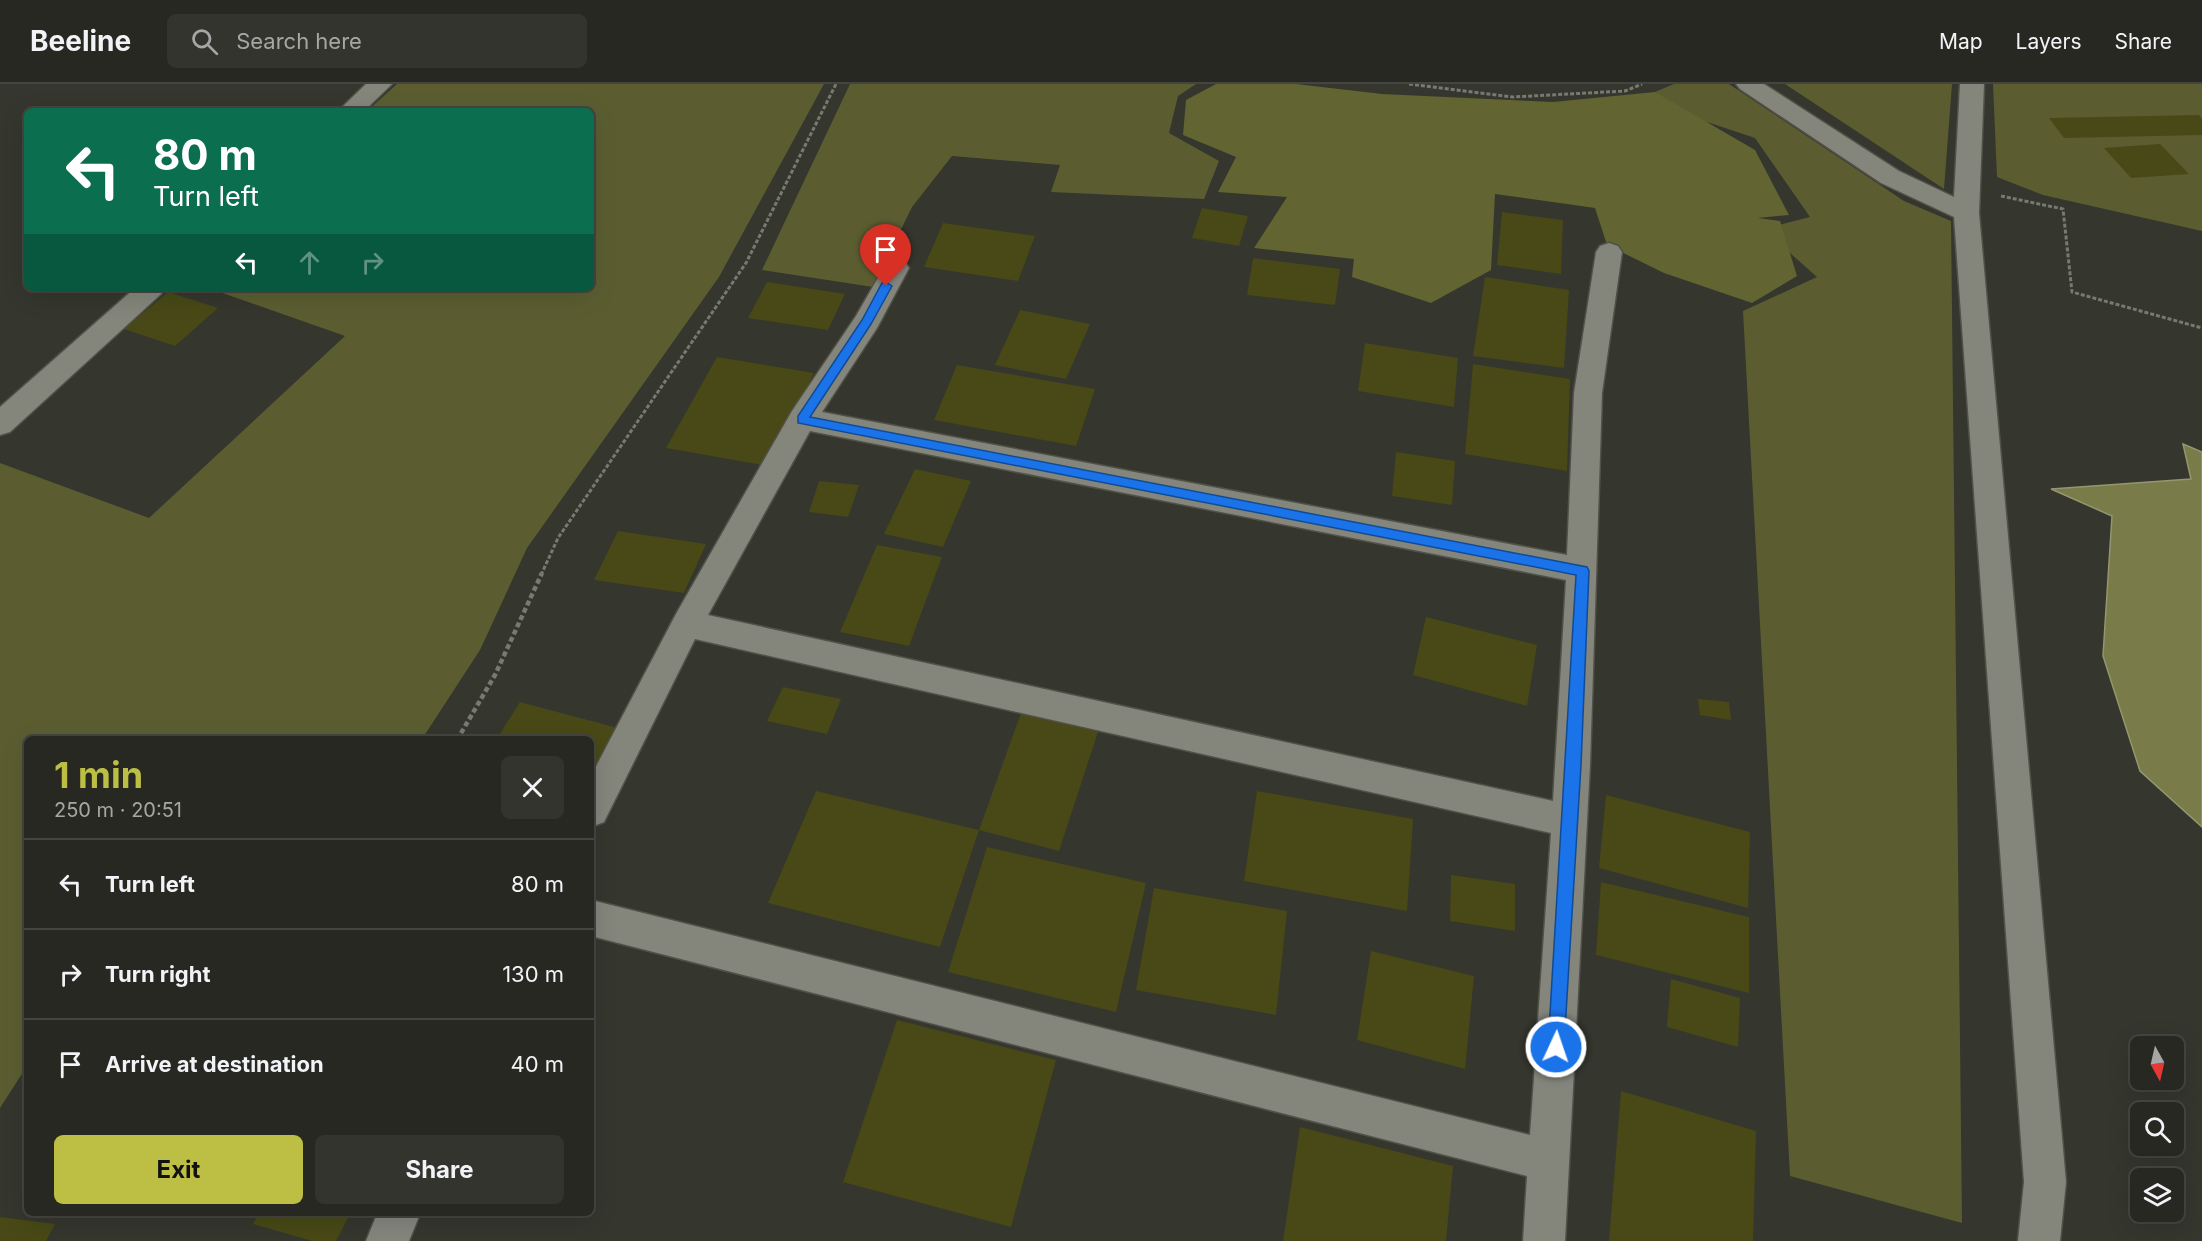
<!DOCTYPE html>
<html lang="en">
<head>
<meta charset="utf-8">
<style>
	body { margin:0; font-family:Inter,sans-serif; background:#34342f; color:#f1f3f6; height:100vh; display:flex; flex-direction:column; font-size:22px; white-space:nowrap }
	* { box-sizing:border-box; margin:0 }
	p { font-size:20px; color:#a5a6a5 }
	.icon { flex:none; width:33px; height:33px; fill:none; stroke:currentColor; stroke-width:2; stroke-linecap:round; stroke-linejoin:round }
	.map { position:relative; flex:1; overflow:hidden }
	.panel { position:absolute; left:24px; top:652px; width:570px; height:480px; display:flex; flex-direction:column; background:#282822; border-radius:9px; box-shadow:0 6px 24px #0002,0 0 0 2px #444440 }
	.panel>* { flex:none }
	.hud { position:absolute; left:24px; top:24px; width:570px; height:183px; border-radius:9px; box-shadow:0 6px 24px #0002,0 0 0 2px #444440; background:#0b6e4f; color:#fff; overflow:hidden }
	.needle { width:39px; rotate:172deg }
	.buttons { position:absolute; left:2130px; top:952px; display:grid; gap:12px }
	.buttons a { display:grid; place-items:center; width:54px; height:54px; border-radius:9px; background:#282822; box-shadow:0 6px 24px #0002,0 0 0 2px #444440; font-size:30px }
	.pin { position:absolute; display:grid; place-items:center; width:51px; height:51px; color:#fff; margin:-62px -26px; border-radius:50% 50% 50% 0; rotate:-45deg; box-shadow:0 0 6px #0007 }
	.pin .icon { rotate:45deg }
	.me { position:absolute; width:66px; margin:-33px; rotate:3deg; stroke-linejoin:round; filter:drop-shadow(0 0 4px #0008) }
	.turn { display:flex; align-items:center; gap:21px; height:126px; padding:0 30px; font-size:27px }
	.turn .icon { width:78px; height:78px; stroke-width:2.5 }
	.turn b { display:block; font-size:42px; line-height:51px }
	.lanes { display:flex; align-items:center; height:57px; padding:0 30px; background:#0003; justify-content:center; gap:30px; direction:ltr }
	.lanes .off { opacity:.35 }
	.round { display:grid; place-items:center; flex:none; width:63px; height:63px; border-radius:9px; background:#34342f }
	.summary { display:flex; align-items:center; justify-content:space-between; height:102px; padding:0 30px }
	h1 { font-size:36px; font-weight:700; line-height:45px; color:#bcbf43 }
	.button { display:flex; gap:12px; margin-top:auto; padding:12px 30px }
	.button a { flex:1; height:69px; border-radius:9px; background:#bcbf43; color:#111; font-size:24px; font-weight:700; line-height:69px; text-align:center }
	.button a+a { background:#34342f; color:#f1f3f6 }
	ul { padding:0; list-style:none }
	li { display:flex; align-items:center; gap:18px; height:90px; padding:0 30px; border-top:2px solid #444440 }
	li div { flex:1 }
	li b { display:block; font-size:22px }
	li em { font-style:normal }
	header { display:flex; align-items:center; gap:36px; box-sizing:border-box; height:84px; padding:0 30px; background:#282822; border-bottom:2px solid #444440 }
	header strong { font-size:28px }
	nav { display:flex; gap:33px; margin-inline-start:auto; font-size:21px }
	.search { width:420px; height:54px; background:#34342f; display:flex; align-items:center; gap:15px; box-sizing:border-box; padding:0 21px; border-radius:9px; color:#a5a6a5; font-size:22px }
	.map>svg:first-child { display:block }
	.green { fill:#5b5d31 }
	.forest { fill:#626432 }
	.water { fill:#797b48; stroke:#959671; stroke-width:1.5 }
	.building { fill:#484916 }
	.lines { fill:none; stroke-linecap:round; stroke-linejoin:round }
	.street-casing { stroke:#51514a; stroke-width:3 }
	.path-far1 { stroke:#787971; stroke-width:3; stroke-dasharray:4 2; stroke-linecap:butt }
	.path { stroke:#787971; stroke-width:4.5; stroke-dasharray:5 3; stroke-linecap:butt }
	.street { fill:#84857b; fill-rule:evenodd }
	.route { fill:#1a73e8; stroke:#114b97; stroke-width:1.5 }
</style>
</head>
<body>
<header>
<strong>Beeline</strong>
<div class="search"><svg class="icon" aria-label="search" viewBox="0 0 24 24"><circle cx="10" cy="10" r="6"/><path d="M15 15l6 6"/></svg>Search here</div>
<nav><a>Map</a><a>Layers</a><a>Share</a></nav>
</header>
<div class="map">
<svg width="2202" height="1157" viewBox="0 0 2202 1157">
	<rect width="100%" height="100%" fill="#35362d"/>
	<g class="green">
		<path d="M397,0H824L719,193L527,464L480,566L422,655L27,656V982L0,1024V379L149,434L345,252L208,204H591V27H367Z"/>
		<path d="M850,0H1196L1178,12L1169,49L1219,77L1204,115L1051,108L1060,81L952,72L912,123L873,203L762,186Z"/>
		<path d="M1674,0H1729L1904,117L1951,137L1962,1139L1790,1092L1743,227L1817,193L1763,145L1810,133L1755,54L1638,15Z"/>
		<path d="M1785,0H1952L1944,105Z"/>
		<path d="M1993,0H2202V147L2043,111L1997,93Z"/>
	</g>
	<path class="forest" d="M1216,0H1296L1382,10L1553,18L1655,8L1755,66L1789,131L1758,134L1780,137L1797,192L1752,219L1664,189L1607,161L1595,124L1495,110L1491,186L1431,219L1352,193L1354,175L1254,164L1287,113L1218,108L1236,73L1183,51L1186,16Z"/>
	<path class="water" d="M2183,360L2202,368V743L2140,687L2103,572L2112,432L2051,405L2191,395Z"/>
	<g class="building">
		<path d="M2199,31L2202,35V51L2064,54L2049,34Z"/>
		<path d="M2160,60L2189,90L2131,94L2104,64Z"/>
		<path d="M1202,124L1248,132L1239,162L1192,154Z"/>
		<path d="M1502,128L1563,136L1561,190L1497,181Z"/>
		<path d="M943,139L1035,152L1018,197L924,183Z"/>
		<path d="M1253,174L1340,185L1335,221L1247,211Z"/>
		<path d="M1485,193L1569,206L1564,284L1473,272Z"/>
		<path d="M767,198L845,210L828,246L748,234Z"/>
		<path d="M168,208L218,224L175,262L124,245Z"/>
		<path d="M1020,226L1090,240L1066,295L995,281Z"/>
		<path d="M1365,259L1458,274L1454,323L1358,307Z"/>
		<path d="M717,273L814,289L768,382L666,364Z"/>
		<path d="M1473,280L1570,295L1567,387L1465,370Z"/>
		<path d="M957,281L1095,305L1076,362L934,336Z"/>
		<path d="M1396,368L1455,377L1452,421L1392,412Z"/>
		<path d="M915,385L971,397L943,463L884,450Z"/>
		<path d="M819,397L859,401L848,433L809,428Z"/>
		<path d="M618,447L706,460L684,509L594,496Z"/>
		<path d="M877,461L942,473L909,562L840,548Z"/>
		<path d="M1426,533L1537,561L1527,622L1413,591Z"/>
		<path d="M783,603L841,615L827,650L767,637Z"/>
		<path d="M1698,615L1729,618L1731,636L1700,631Z"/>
		<path d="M520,618L625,646L591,705V656H496Z"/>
		<path d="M1021,629L1098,648L1059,767L979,746Z"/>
		<path d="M816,707L979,746L940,863L768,819Z"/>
		<path d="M1257,707L1413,735L1407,827L1244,797Z"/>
		<path d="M1606,711L1750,748L1748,824L1599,784Z"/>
		<path d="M987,763L1146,799L1116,928L948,888Z"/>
		<path d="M1451,791L1515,800V847L1450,837Z"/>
		<path d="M1601,798L1749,833V909L1596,871Z"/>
		<path d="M1154,804L1287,827L1276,931L1136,906Z"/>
		<path d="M1371,867L1474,892L1465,985L1357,956Z"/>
		<path d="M1671,895L1740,914L1738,963L1667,943Z"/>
		<path d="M897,936L1056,976L1011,1143L843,1098Z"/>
		<path d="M1621,1007L1756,1047L1753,1157H1609Z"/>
		<path d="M1300,1043L1453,1082L1446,1157H1283Z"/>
		<path d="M259,1130H350L336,1157H312L253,1140Z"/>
		<path d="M0,1133L55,1140L46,1157H0Z"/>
	</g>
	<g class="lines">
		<defs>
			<g id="street">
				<path d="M366,0H392L364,27H338Z"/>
				<path d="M1736,0H1764L1899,87L1954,113L1960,0H1984L1979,129L2066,1098L2060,1157H2018L2024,1098L1954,133L1881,99L1740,5Z"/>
				<path d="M1609,159L1618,162L1622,168L1602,309L1590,681L1565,1157H1523L1527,1092L591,852V816L1530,1051L1551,749L695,555L604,738L591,743V692L676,530L792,327L856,232L887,178L896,175L905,178L909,184L877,244L822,328L1567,471L1574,309L1596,168L1600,162ZM810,347L1566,496L1553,717L708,531Z"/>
				<path d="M135,204H165L161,210L10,348L0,351V323Z"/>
				<path d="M377,1130H420L409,1157H366Z"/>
			</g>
		</defs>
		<use href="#street" class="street-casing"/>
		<g class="path-far1">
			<path d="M1409,0L1513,13L1625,7L1642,0"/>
			<path d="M2001,112L2063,125L2072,208L2202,244"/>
			<path d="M541,491L558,454L746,179L836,0"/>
		</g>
		<path class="path" d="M457,656L495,591L542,489"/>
		<use href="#street" class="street"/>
	</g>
	<path class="route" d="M886,198L892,202L871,240L810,333L1587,483L1589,487L1581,681L1564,963L1562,969L1556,971L1550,969L1548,963L1576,491L798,339V332L862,236L882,199Z"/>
</svg>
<div class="buttons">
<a><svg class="needle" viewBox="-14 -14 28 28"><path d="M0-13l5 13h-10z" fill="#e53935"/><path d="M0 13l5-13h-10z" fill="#a5a6a5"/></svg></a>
<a><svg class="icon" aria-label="search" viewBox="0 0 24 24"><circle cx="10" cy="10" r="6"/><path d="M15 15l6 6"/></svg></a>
<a><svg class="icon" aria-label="layers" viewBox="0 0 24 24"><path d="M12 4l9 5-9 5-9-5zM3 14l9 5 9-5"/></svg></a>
</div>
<div class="pin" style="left:886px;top:202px;background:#d93025"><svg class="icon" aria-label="arrive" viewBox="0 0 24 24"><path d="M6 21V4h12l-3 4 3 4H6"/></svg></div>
<svg class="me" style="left:1556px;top:963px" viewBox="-20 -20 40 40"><circle r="17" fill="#1a73e8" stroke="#fff" stroke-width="3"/><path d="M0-11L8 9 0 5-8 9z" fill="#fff"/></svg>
<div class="hud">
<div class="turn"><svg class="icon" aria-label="left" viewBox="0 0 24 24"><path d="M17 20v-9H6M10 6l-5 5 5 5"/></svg><div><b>80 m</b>Turn left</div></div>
<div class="lanes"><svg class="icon" aria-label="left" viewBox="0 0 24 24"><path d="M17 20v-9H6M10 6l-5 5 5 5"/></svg><svg class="icon off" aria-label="ahead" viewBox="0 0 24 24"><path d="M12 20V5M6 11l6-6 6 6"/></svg><svg class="icon off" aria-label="right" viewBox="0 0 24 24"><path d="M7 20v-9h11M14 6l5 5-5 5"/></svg></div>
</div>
<section class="panel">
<div class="summary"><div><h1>1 min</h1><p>250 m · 20:51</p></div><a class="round"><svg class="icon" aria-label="close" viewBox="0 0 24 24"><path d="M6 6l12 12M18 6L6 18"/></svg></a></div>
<ul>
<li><svg class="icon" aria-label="left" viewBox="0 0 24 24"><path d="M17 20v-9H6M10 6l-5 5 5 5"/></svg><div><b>Turn left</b></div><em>80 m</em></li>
<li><svg class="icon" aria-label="right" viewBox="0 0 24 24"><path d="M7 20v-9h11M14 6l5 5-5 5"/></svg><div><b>Turn right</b></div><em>130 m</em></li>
<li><svg class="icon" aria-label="arrive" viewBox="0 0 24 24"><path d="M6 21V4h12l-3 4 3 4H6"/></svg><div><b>Arrive at destination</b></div><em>40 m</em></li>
</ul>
<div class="button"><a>Exit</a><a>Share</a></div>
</section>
</div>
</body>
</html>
